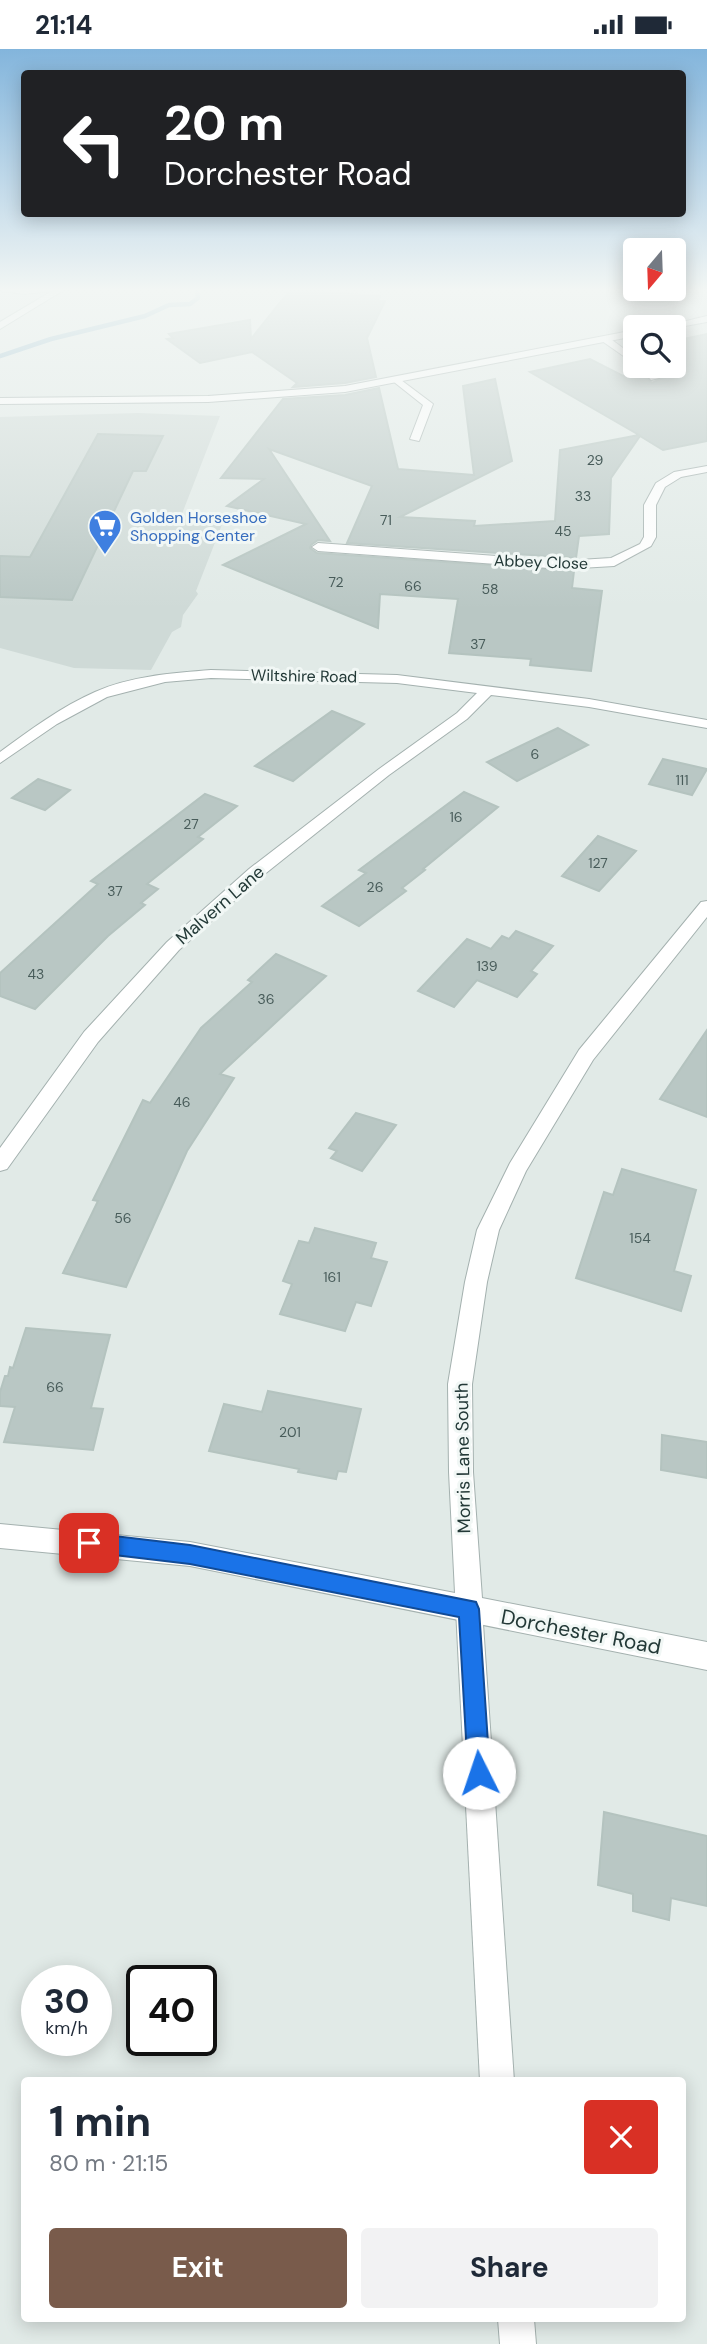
<!DOCTYPE html>
<html lang="en">
<head>
<meta charset="utf-8">
<style>
	body { margin:0; font-family:"DM Sans",sans-serif; background:#f2f2f3; color:#1f2937; height:100vh; display:flex; flex-direction:column; font-size:26px; white-space:nowrap }
	* { box-sizing:border-box; margin:0 }
	p { font-size:23px; color:#747a83 }
	.icon { flex:none; width:38px; height:38px; fill:none; stroke:currentColor; stroke-width:2; stroke-linecap:round; stroke-linejoin:round }
	.map { position:relative; flex:1; overflow:hidden }
	.panel { position:absolute; left:21px; top:2028px; width:665px; height:245px; display:flex; flex-direction:column; background:#fff; border-radius:7px; box-shadow:0 4px 18px #0003 }
	.panel>* { flex:none }
	.banner { position:absolute; left:21px; top:21px; width:665px; height:147px; border-radius:7px; box-shadow:0 4px 18px #0003; background:#202124; color:#fff; overflow:hidden }
	.needle { width:46px; rotate:199deg }
	.tools { position:absolute; left:623px; top:189px; display:grid; gap:14px }
	.tools a { display:grid; place-items:center; width:63px; height:63px; border-radius:7px; background:#fff; box-shadow:0 4px 18px #0003; font-size:35px }
	.speed { position:absolute; left:21px; top:1916px; display:flex; gap:14px; font-size:35px; font-weight:700; text-align:center }
	.speed>* { display:grid; place-content:center; width:91px; height:91px; border-radius:50%; background:#fff; box-shadow:0 4px 18px #0003; line-height:1 }
	.speed small { font-size:18px; font-weight:400 }
	.speed .limit { border:4px solid #111; border-radius:10px; background:#fff; color:#111 }
	.pin { position:absolute; display:grid; place-items:center; width:60px; height:60px; color:#fff; margin:-30px; border-radius:14px; box-shadow:0 4px 10px #0006 }
	.me { position:absolute; width:77px; margin:-38px; rotate:356deg; stroke-linejoin:round; filter:drop-shadow(0 0 5px #0008) }
	.turn { display:flex; align-items:center; gap:24px; height:147px; padding:0 28px; font-size:32px }
	.turn .icon { width:91px; height:91px; stroke-width:2.5 }
	.turn b { display:block; font-size:49px; line-height:60px }
	.round { display:grid; place-items:center; flex:none; width:74px; height:74px; border-radius:7px; background:#f2f2f3 }
	.head { display:flex; align-items:center; justify-content:space-between; height:119px; padding:0 28px }
	h1 { font-size:42px; font-weight:700; line-height:52px }
	.action { display:flex; gap:14px; margin-top:auto; padding:14px 28px }
	.action a { flex:1; height:80px; border-radius:7px; background:#795b4b; color:#fff; font-size:28px; font-weight:700; line-height:80px; text-align:center }
	.action a+a { background:#f2f2f3; color:#1f2937 }
	.status { display:flex; justify-content:space-between; align-items:center; height:49px; padding:0 35px; background:#fff; direction:ltr }
	.status svg { height:19px; fill:currentColor }
	.map>svg:first-child { display:block }
	.built { fill:#cfdad7 }
	.lines { fill:none; stroke-linecap:round; stroke-linejoin:round }
	.stream { stroke:#8db7cb; stroke-width:4.5 }
	.building { fill:#b9c7c4; stroke:#b4c3bf; stroke-width:2 }
	.minor-casing { stroke:#a4b1af; stroke-width:2 }
	.tertiary-casing { stroke:#a4b1af; stroke-width:2 }
	.secondary-casing { stroke:#a1b5b1; stroke-width:2 }
	.minor { fill:#fff; fill-rule:evenodd }
	.tertiary { fill:#fff; fill-rule:evenodd }
	.secondary { fill:#fff; fill-rule:evenodd }
	.route { fill:#1a73e8; stroke:#114b97; stroke-width:2 }
	.labels { text-anchor:middle; dominant-baseline:central; stroke-width:6; stroke-linejoin:round; paint-order:stroke }
	.number-label { font-size:14px; fill:#485c5a }
	.far-shop-label { font-size:16px; fill:#366cbe; stroke:#f1f7f5; text-anchor:start }
	.far-street-label { font-size:16px; fill:#233937; stroke:#f1f7f5 }
	.street-label { font-size:18px; fill:#233937; stroke:#f1f7f5 }
	.near-street-label { font-size:21px; fill:#233937; stroke:#f1f7f5 }
</style>
</head>
<body>
<div class="status"><b>21:14</b><svg viewBox="0 0 49 12"><path d="M0 12V9h3v3zM5 12V6h3v6zM10 12V3h3v9zM15 12V0h3v12zM26 1h20v11H26zM47 4h2v5h-2z"/></svg></div>
<div class="map">
<svg width="707" height="2295" viewBox="0 0 707 2295">
	<rect width="100%" height="100%" fill="#e1eae7"/>
	<path class="built" d="M138,364L220,367L180,470L223,473L196,542L198,545L183,566L181,578L172,583L151,621L74,619L0,599V368Z"/>
	<g class="lines">
		<path class="stream" d="M0,307L51,290L145,267L169,256L190,255L198,249L197,239"/>
	</g>
	<g class="building">
		<path d="M290,241L380,247L378,252H385L367,289L376,328L345,334L293,338L297,334L252,303L200,314L167,290L173,289L169,285L250,271L251,290Z"/>
		<path d="M707,285V392L663,401L640,387L611,429L609,485L579,487L576,509L347,494L372,437L269,400L330,492L318,491L311,496L310,499L317,504L574,522L572,539L602,542L591,622L530,616L531,610L449,604L458,550L380,545L378,579L223,516L306,475L227,457L264,430L221,429L283,350L345,346L379,339L398,420L474,426L463,337L495,330L512,412L400,468L475,472L474,477L555,472L560,401L639,386L530,323L590,310L623,327L641,323L652,334L662,329L655,320L674,317V292Z"/>
		<path d="M98,385L163,387L146,422H133L72,551L0,548V507L30,508Z"/>
		<path d="M332,662L364,675L293,732L255,717Z"/>
		<path d="M558,679L588,696L517,732L487,713Z"/>
		<path d="M663,710L707,720L692,746L649,735Z"/>
		<path d="M38,730L70,741L45,761L12,749Z"/>
		<path d="M464,743L498,758L423,820L425,821L402,839L406,842L359,877L322,857L366,824L359,821Z"/>
		<path d="M205,745L237,757L198,788L203,790L147,835L158,840L141,854L145,856L108,887L35,960L0,947V924L98,835L91,832Z"/>
		<path d="M598,787L636,802L599,842L562,827Z"/>
		<path d="M516,882L553,897L531,922L537,925L517,948L477,931L454,958L418,942L467,890L491,900L502,887L509,890Z"/>
		<path d="M276,905L326,927L220,1025L234,1029L187,1102L126,1238L63,1224L98,1152L93,1151L143,1051L150,1054L201,979L252,933L248,931Z"/>
		<path d="M707,981V1068L660,1050Z"/>
		<path d="M356,1064L396,1076L362,1122L331,1109L337,1102L329,1099Z"/>
		<path d="M622,1120L696,1141L674,1222L691,1227L681,1262L576,1229L604,1143L613,1146Z"/>
		<path d="M315,1179L376,1194L371,1209L387,1213L371,1257L356,1253L345,1282L280,1265L292,1235L283,1232L299,1192L309,1194Z"/>
		<path d="M26,1279L110,1286L91,1359L103,1360L93,1401L4,1393L15,1358L0,1357V1343L5,1327H8L10,1318L13,1319Z"/>
		<path d="M268,1342L361,1360L346,1423L338,1422L336,1430L298,1423L299,1420L209,1402L224,1355L262,1363Z"/>
		<path d="M662,1386L707,1393V1429L661,1421Z"/>
		<path d="M604,1763L707,1787V1857L671,1849L669,1871L633,1862V1845L598,1836Z"/>
	</g>
	<g class="lines">
		<defs>
			<g id="minor">
				<path d="M602,288H608L635,308V315L602,292Z"/>
				<path d="M639,317H649L659,329L651,331Z"/>
				<path d="M397,328L433,355L419,392L410,390L423,356L394,333L392,331Z"/>
				<path d="M707,417V423L681,428L665,438L656,456V488L651,497L614,517L563,520L318,502L312,498L318,494L563,512L611,509L640,495L644,488V456L656,434L674,423Z"/>
				<path d="M211,621L397,626L589,650L707,671V679L589,658L491,646L467,670L389,726L261,828L179,901L98,993L7,1120L0,1122V1099L84,983L167,893L249,820L379,720L457,664L477,644L397,634L211,629L165,633L107,648L57,675L0,714V703C30,681 61,658 95,643C130,627 173,624 211,621Z"/>
				<path d="M707,852V868L593,1011L526,1122L499,1181L487,1233L472,1335L473,1423L482,1549L707,1593V1621L190,1517L0,1499V1475L190,1493L455,1544L449,1423L448,1335L465,1233L477,1181L510,1114L579,1001L701,853Z"/>
			</g>
			<g id="tertiary">
				<path d="M707,267V273L674,279L661,278Z"/>
				<path d="M635,281V287L345,343L208,353L0,355V349L208,347L345,337Z"/>
				<path d="M469,1547L478,1551L482,1560L514,2032H480L456,1560L460,1551Z"/>
				<path d="M498,2270H534L536,2295H500Z"/>
			</g>
			<path id="secondary" d="M0,239H67L0,280V273L52,242L24,245L2,242Z"/>
		</defs>
		<use href="#minor" class="minor-casing"/>
		<use href="#tertiary" class="tertiary-casing"/>
		<use href="#secondary" class="secondary-casing"/>
		<use href="#minor" class="minor"/>
		<use href="#tertiary" class="tertiary"/>
		<use href="#secondary" class="secondary"/>
	</g>
	<linearGradient id="sky" x2="0" y2="1"><stop stop-color="#83b5dc"/><stop offset="0.43" stop-color="#f2f6f4"/><stop offset="1" stop-color="#f2f6f4" stop-opacity="0"/></linearGradient>
	<rect width="707" height="560" fill="url(#sky)"/>
	<path class="route" d="M89,1484L190,1496L476,1553L479,1560L490,1724L487,1732L479,1735L471,1732L468,1724L459,1568L190,1515L89,1503L82,1500L79,1494L82,1487Z"/>
	<defs>
		<symbol id="supermarket-pin" viewBox="-11 -11 22 30"><path d="M0 17L-7.5 6A9.5 9.5 0 1 1 7.5 6Z" fill="#3f7fe0" stroke="#f1f7f5"/><path d="M-6-5.5h2.5l.6 2H6L4.5 2H-2.5L-4.4-4H-6ZM-1.5 3.2a1.3 1.3 0 1 0 .1 0ZM3 3.2a1.3 1.3 0 1 0 .1 0Z" fill="#fff"/></symbol>
	</defs>
	<g fill-rule="evenodd">
		<use href="#supermarket-pin" x="86" y="458" width="38" height="52"/>
	</g>
	<g class="labels">
		<g class="number-label">
			<text x="595" y="411">29</text>
			<text x="583" y="447">33</text>
			<text x="386" y="471">71</text>
			<text x="563" y="482">45</text>
			<text x="336" y="533">72</text>
			<text x="413" y="537">66</text>
			<text x="490" y="540">58</text>
			<text x="478" y="595">37</text>
			<text x="535" y="705">6</text>
			<text x="682" y="731">111</text>
			<text x="456" y="768">16</text>
			<text x="191" y="775">27</text>
			<text x="598" y="814">127</text>
			<text x="375" y="838">26</text>
			<text x="115" y="842">37</text>
			<text x="487" y="917">139</text>
			<text x="36" y="925">43</text>
			<text x="266" y="950">36</text>
			<text x="182" y="1053">46</text>
			<text x="123" y="1169">56</text>
			<text x="640" y="1189">154</text>
			<text x="332" y="1228">161</text>
			<text x="55" y="1338">66</text>
			<text x="290" y="1383">201</text>
		</g>
		<g class="far-shop-label">
			<text x="130" y="468">Golden Horseshoe<tspan x="130" dy="18">Shopping Center</tspan></text>
		</g>
		<g class="far-street-label">
			<text transform="translate(541 513) rotate(2)">Abbey Close</text>
			<text transform="translate(304 627) rotate(1)">Wiltshire Road</text>
		</g>
		<g class="street-label">
			<text transform="translate(220 856) rotate(-41)">Malvern Lane</text>
			<text transform="translate(463 1409) rotate(-91)">Morris Lane South</text>
		</g>
		<g class="near-street-label">
			<text transform="translate(581 1583) rotate(11)">Dorchester Road</text>
		</g>
	</g>
</svg>
<div class="tools">
<a><svg class="needle" viewBox="-14 -14 28 28"><path d="M0-13l5 13h-10z" fill="#e53935"/><path d="M0 13l5-13h-10z" fill="#747a83"/></svg></a>
<a><svg class="icon" aria-label="search" viewBox="0 0 24 24"><circle cx="10" cy="10" r="6"/><path d="M15 15l6 6"/></svg></a>
</div>
<div class="speed"><div>30<small>km/h</small></div><div class="limit">40</div></div>
<div class="pin" style="left:89px;top:1494px;background:#d93025"><svg class="icon" aria-label="arrive" viewBox="0 0 24 24"><path d="M6 21V4h12l-3 4 3 4H6"/></svg></div>
<svg class="me" style="left:479px;top:1724px" viewBox="-20 -20 40 40"><circle r="19" fill="#fff"/><path d="M0-13L10 11 0 6-10 11z" fill="#1a73e8"/></svg>
<div class="banner">
<div class="turn"><svg class="icon" aria-label="left" viewBox="0 0 24 24"><path d="M17 20v-9H6M10 6l-5 5 5 5"/></svg><div><b>20 m</b>Dorchester Road</div></div>
</div>
<section class="panel">
<div class="head"><div><h1>1 min</h1><p>80 m · 21:15</p></div><a class="round" style="background:#d93025;color:#fff"><svg class="icon" aria-label="close" viewBox="0 0 24 24"><path d="M6 6l12 12M18 6L6 18"/></svg></a></div>
<div class="action"><a>Exit</a><a>Share</a></div>
</section>
</div>
</body>
</html>
